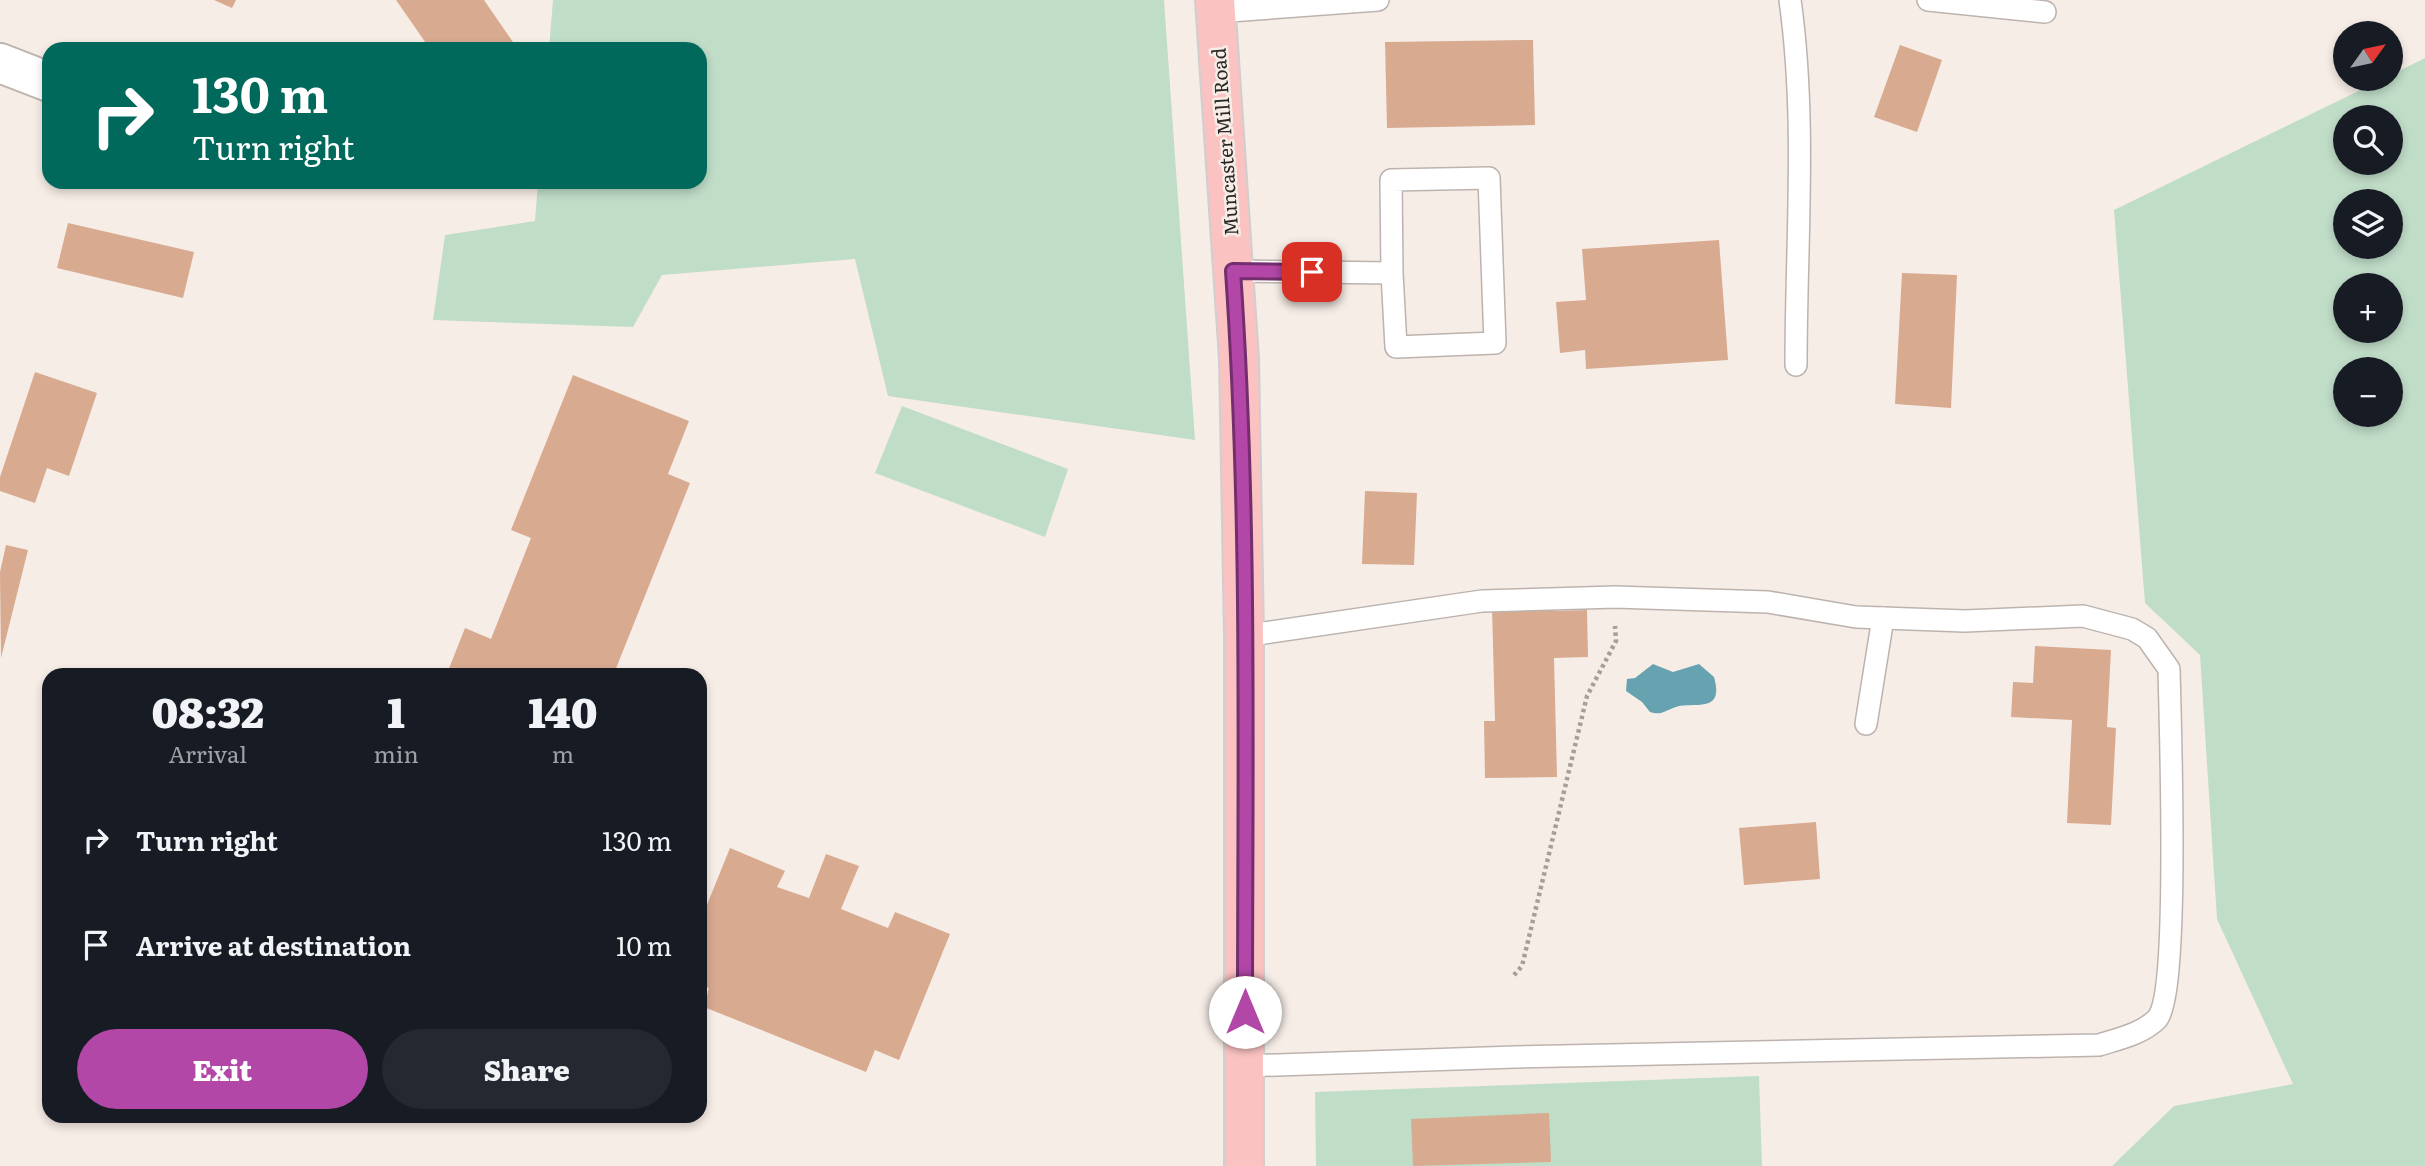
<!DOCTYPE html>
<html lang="en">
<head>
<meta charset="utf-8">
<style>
	body { margin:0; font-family:Literata,serif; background:#242831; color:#f1f3f6; height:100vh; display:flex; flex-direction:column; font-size:26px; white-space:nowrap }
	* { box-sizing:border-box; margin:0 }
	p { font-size:23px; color:#9ea1a6 }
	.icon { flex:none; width:38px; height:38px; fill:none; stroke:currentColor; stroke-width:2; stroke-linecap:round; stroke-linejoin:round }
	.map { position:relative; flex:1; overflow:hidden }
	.panel { position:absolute; left:42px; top:668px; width:665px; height:455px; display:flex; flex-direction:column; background:#171b24; border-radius:21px; box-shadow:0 4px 10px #0003 }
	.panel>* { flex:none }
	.top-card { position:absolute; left:42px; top:42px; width:665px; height:147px; border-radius:21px; box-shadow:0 4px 10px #0003; background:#00695c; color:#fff; overflow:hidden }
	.needle { width:46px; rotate:57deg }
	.fabs { position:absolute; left:2333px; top:21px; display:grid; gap:14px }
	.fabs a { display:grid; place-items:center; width:70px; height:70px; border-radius:50%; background:#171b24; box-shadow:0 4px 10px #0003; font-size:35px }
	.pin { position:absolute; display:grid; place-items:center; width:60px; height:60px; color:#fff; margin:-30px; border-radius:14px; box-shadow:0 4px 10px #0006 }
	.me { position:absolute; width:77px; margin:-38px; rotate:0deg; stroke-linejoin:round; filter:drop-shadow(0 0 5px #0008) }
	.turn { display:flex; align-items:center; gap:24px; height:147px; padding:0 35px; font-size:32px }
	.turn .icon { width:91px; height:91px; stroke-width:2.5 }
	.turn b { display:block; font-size:49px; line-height:60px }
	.eta { display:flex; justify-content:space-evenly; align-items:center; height:119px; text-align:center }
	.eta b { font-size:42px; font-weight:800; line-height:49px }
	.action { display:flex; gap:14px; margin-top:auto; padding:14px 35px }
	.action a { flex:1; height:80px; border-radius:42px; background:#b247a8; color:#fff; font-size:28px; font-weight:800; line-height:80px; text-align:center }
	.action a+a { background:#242831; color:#f1f3f6 }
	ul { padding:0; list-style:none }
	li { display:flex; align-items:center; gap:21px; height:105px; padding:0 35px }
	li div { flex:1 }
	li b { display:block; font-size:26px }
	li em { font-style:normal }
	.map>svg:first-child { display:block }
	.green { fill:#c0ddc8; fill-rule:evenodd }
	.water { fill:#67a2b1 }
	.building { fill:#d8aa90 }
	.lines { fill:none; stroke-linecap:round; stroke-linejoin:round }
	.service-casing { stroke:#bdb3ae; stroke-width:24 }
	.minor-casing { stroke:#bdb3ae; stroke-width:42 }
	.primary-casing { stroke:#d0cfcf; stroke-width:42 }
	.path { stroke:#a59e99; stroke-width:4.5; stroke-dasharray:3.5 3.5; stroke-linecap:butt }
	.service { stroke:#fff; stroke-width:21 }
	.minor { stroke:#fff; stroke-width:38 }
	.primary { stroke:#fbc2c2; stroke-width:38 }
	.route-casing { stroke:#742e6d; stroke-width:18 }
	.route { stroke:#b247a8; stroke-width:12 }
	.labels { text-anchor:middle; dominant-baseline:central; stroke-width:5; stroke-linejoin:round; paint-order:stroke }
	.street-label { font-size:19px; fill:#2a2624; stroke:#f7ede7 }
</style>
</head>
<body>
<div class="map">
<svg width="2425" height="1166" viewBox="0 0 2425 1166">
	<rect width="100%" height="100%" fill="#f7ede7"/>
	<g class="green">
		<path d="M553,0H1164L1195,440L888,396L855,259L662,275L633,327L433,320L445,235L535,221L538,182H700V49H549Z"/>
		<path d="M2425,58V1166H2112L2174,1106L2293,1084L2217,919L2200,655L2145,603L2114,210L2383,79H2390L2391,75ZM2390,117V163H2345V117ZM2390,201V247H2345V201ZM2390,285V331H2345V285ZM2390,369V415H2345V369Z"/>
		<path d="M902,406L1068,469L1045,537L875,473Z"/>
		<path d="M1759,1076L1762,1166H1316L1315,1092Z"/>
	</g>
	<path class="water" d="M1653,664L1673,672L1699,664L1714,677C1725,715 1693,701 1676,707C1666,710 1661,716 1650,712L1642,702L1626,691L1627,679L1635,678Z"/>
	<g class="building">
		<path d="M214,0H236L232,8Z"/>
		<path d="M396,0H484L513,42L502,49H430Z"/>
		<path d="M1533,40L1535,125L1387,128L1385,42Z"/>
		<path d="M1900,45L1942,60L1917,132L1874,117Z"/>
		<path d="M68,223L194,252L183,298L57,268Z"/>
		<path d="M1719,240L1728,360L1586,369L1585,350L1560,353L1556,302L1586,300L1582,249Z"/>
		<path d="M1902,273L1957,275L1951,408L1895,404Z"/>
		<path d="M35,372L97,393L69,476L47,468L35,503L0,491V477Z"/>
		<path d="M573,375L689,421L668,474L690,483L613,676H446L465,628L491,639L531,538L511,530Z"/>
		<path d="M1365,491L1417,493L1414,565L1362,564Z"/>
		<path d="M6,545L28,550L1,658L0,572Z"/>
		<path d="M1553,605L1554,611L1587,610L1588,657L1554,658L1557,777L1485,778L1484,721H1495L1492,607Z"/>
		<path d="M2035,646L2111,650L2107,727L2116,728L2111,825L2067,823L2072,720L2011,717L2013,682L2033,683Z"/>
		<path d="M1816,822L1820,879L1744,885L1739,828Z"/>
		<path d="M730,848L785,871L777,887L809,898L826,854L859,866L841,909L888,928L895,912L950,934L899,1060L875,1050L866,1072L704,1007L709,988L700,985V922Z"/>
		<path d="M1549,1113L1551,1162L1413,1166L1411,1119Z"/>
	</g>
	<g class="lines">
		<defs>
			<g id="service">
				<path d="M1790,0C1807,121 1796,243 1796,365"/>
				<path d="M1928,0L2045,12"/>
				<path d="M1216,12L1378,0"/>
				<path d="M1233,271L1392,273L1396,347L1495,343L1489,178L1391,180L1392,273"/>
				<path d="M1244,636L1482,601L1615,597L1768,602L1856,617L1965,621L2083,616L2132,629L2147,638L2169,669C2170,721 2180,992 2157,1019C2142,1034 2118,1039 2099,1045L1515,1057L1245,1066"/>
				<path d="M1866,724L1883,618"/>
			</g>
			<path id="minor" d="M0,63L49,82"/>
			<path id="primary" d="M1215,0L1239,359L1244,636V1166"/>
		</defs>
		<use href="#service" class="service-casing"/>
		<use href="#minor" class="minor-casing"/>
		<use href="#primary" class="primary-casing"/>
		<path class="path" d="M1514,975L1522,966L1587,696L1616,641L1615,626"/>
		<use href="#service" class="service"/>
		<use href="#minor" class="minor"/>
		<use href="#primary" class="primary"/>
	</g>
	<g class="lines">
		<defs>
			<path id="route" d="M1245,1012C1245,765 1250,517 1233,271L1312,272"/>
		</defs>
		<use href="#route" class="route-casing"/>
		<use href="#route" class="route"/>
	</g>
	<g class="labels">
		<g class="street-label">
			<text transform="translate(1224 142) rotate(-94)">Muncaster Mill Road</text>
		</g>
	</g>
</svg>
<div class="fabs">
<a><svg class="needle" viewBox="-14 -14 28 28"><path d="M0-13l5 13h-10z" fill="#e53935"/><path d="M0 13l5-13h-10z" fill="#9ea1a6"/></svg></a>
<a><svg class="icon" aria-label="search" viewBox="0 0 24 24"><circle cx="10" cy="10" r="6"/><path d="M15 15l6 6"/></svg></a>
<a><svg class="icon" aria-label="layers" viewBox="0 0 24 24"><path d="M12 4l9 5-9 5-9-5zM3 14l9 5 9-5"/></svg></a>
<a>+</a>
<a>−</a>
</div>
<div class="pin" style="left:1312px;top:272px;background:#d93025"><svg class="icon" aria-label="arrive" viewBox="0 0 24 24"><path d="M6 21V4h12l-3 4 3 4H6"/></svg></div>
<svg class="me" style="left:1245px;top:1012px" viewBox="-20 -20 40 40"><circle r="19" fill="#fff"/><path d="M0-13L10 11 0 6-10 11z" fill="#b247a8"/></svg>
<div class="top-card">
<div class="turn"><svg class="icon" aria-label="right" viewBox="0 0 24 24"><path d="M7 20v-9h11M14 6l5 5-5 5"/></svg><div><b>130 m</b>Turn right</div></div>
</div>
<section class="panel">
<div class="eta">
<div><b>08:32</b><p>Arrival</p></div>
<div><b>1</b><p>min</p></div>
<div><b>140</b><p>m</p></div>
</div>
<ul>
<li><svg class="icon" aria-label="right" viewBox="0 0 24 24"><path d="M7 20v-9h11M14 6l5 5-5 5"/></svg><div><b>Turn right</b></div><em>130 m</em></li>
<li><svg class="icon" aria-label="arrive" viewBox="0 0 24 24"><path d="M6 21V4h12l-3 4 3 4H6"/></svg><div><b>Arrive at destination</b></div><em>10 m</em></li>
</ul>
<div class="action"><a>Exit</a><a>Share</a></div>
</section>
</div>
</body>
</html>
